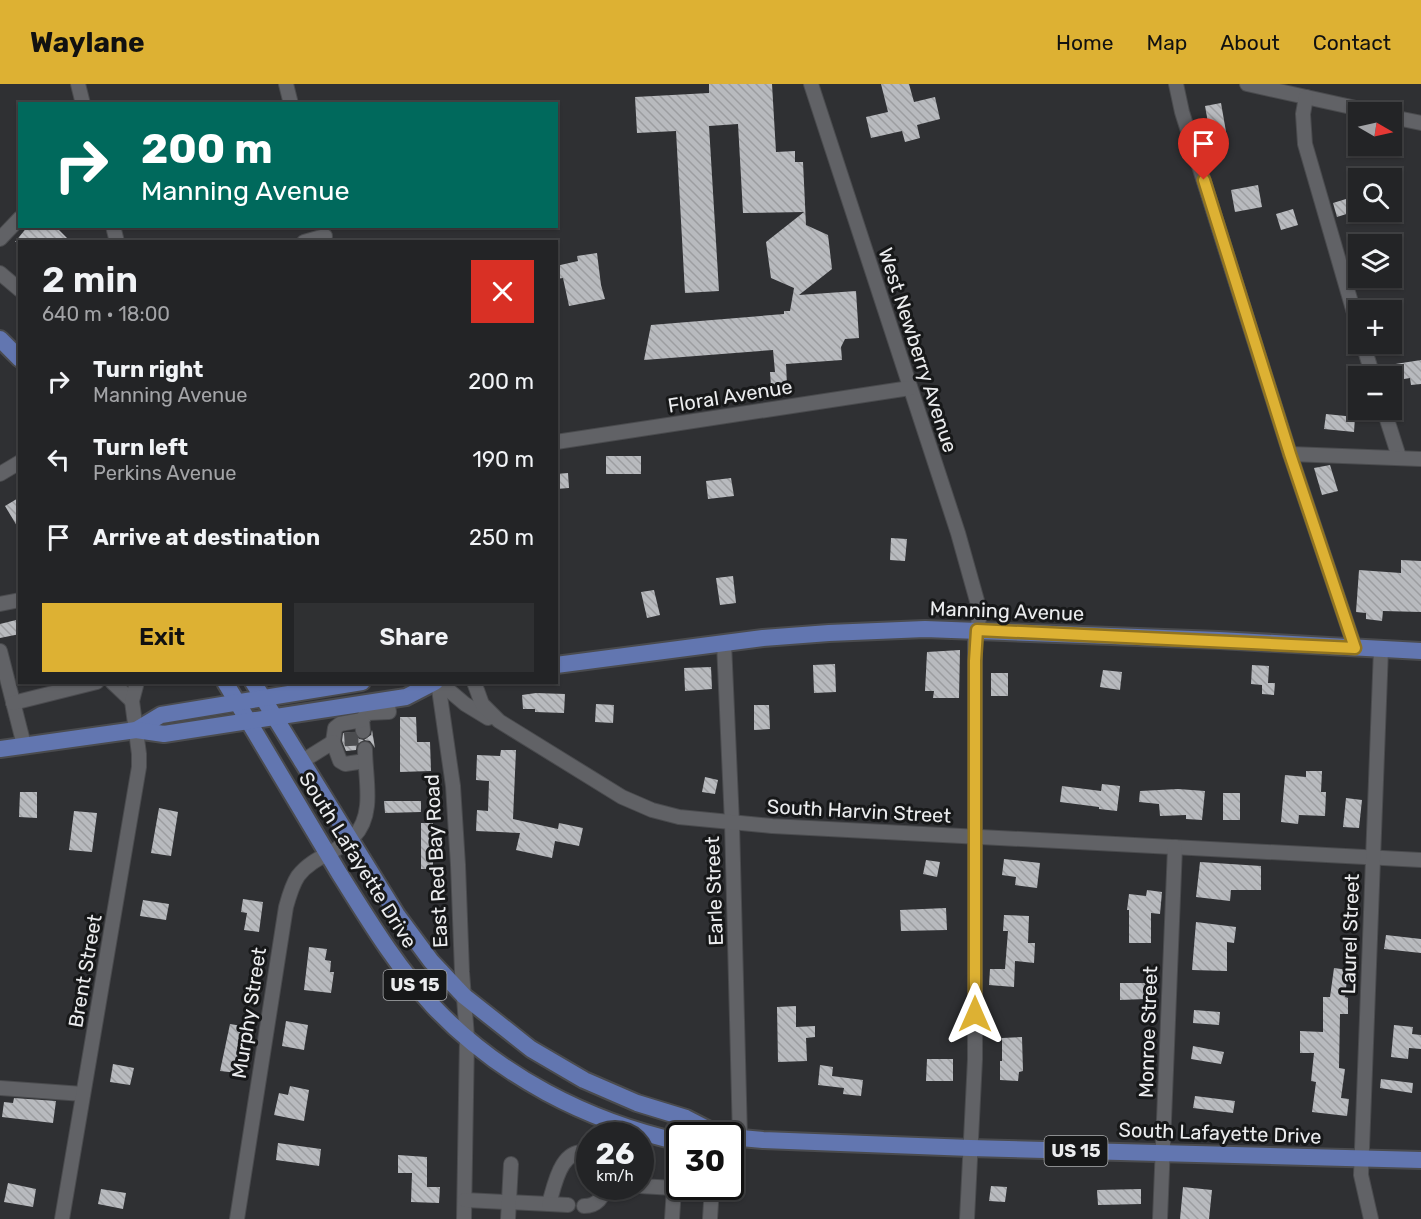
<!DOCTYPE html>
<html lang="en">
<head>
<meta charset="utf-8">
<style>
	body { margin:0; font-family:Rubik,sans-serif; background:#2f3032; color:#f1f3f6; height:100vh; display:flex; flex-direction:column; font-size:22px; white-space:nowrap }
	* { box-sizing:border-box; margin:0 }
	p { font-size:20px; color:#a3a4a7 }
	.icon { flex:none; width:33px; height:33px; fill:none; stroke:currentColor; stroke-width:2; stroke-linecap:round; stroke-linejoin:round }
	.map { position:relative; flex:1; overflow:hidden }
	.sheet { position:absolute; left:18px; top:156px; width:540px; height:444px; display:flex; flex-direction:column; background:#232426; border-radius:0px; box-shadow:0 2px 4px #0004,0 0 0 2px #404143 }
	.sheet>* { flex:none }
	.top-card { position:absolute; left:18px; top:18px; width:540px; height:126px; border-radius:0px; box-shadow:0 2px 4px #0004,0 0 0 2px #404143; background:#00695c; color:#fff; overflow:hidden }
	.needle { width:39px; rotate:99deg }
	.fabs { position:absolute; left:1348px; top:18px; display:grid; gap:12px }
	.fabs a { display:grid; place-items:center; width:54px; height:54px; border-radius:0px; background:#232426; box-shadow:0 2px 4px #0004,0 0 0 2px #404143; font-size:30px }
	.speed { position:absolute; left:576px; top:1038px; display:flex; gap:12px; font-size:30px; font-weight:700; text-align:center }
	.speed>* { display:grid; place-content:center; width:78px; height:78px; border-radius:50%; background:#232426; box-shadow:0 2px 4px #0004,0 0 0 2px #404143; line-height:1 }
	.speed small { font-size:15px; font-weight:400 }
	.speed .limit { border:3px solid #111; border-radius:9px; background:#fff; color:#111 }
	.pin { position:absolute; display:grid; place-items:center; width:51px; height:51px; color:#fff; margin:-62px -26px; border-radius:50% 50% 50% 0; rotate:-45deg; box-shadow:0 0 6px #0007 }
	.pin .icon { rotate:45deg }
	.me { position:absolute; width:66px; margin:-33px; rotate:0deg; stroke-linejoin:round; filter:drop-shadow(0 0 4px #0008) }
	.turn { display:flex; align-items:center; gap:21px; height:126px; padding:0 24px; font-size:27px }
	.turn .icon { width:78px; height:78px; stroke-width:2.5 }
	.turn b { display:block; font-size:42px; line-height:51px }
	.round { display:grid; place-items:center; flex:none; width:63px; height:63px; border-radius:0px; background:#2f3032 }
	.headline { display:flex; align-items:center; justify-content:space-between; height:102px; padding:0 24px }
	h1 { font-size:36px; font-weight:600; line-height:45px }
	.button { display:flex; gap:12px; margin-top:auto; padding:12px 24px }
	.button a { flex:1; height:69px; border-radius:0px; background:#ddb133; color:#111; font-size:24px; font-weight:600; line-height:69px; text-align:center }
	.button a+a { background:#2f3032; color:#f1f3f6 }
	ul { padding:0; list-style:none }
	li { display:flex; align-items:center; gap:18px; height:78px; padding:0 24px }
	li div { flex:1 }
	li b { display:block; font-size:22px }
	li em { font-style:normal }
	header { display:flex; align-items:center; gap:36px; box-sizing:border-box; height:84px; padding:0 30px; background:#ddb133; color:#111 }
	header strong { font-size:28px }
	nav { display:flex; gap:33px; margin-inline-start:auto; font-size:21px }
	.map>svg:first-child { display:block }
	.building { fill:url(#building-back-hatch) }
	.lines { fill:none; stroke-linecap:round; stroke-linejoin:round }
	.minor-tunnel { stroke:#4b4c4f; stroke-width:14; stroke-dasharray:14 7; stroke-linecap:butt }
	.minor-casing { stroke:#4a4b4e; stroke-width:16 }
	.major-casing { stroke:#4a4b4e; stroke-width:20 }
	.minor { stroke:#616266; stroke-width:14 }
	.major { stroke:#6276b0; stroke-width:16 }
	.route-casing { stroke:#907321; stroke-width:15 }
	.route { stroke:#ddb133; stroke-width:10 }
	.labels { text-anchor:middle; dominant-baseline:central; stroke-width:6; stroke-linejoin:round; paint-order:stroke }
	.shield { fill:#171819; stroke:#abacae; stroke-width:1.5 }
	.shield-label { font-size:18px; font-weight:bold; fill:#ebecee }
	.street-label { font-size:20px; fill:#ebecee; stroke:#171819 }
</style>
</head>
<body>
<header>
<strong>Waylane</strong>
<nav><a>Home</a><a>Map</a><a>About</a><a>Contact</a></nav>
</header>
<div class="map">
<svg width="1421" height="1135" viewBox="0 0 1421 1135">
	<defs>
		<pattern id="building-back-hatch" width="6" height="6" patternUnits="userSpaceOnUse" patternTransform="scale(1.5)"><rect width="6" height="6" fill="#b8babe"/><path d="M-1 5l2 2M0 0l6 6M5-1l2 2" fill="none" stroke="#9c9da0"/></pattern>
	</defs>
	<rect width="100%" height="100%" fill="#2f3033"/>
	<g class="building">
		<path d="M709,0H772L776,68L795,67V78H803L806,141L828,151L832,185L799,211L856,207L859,254L845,255L841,263L842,276L786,280L787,301L771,302L770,288H775L773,266L644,276L651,241L784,230V227H790L794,204L771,194L766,158L804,128L743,129L738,40L709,42L719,207L685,209L676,47L637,49L635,13L709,9Z"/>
		<path d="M881,0H909L914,18L935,13L940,35L917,41L920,54L905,58L902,47L871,54L866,33L888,28Z"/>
		<path d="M1221,19L1228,59L1212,61L1205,22Z"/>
		<path d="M1258,101L1262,123L1235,128L1231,106Z"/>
		<path d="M1359,111V126L1337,133L1333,119Z"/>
		<path d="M1293,125L1298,141L1281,146L1276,130Z"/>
		<path d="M28,142H55L71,158H15Z"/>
		<path d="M597,169L601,201L605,215L569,222L563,194L556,195V182L578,177L577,172Z"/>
		<path d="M1421,276V300L1411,301L1410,294L1392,297L1389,281Z"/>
		<path d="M1326,330L1355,333L1354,348L1324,345Z"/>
		<rect x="606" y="372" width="35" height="18"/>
		<path d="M1330,381L1338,407L1322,411L1314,384Z"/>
		<path d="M568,389L569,404L556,405V390Z"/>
		<path d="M731,394L734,412L708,415L706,397Z"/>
		<path d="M20,413V447L5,422Z"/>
		<path d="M891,454L907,455L905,477L890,476Z"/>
		<path d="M1401,476L1421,477V528L1383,527L1382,537L1366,535V529L1356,528L1359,486L1401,489Z"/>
		<path d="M733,492L736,519L720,521L716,494Z"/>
		<path d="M654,506L660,531L647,534L641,508Z"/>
		<path d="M20,535V550L0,554V540Z"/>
		<path d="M960,566L959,614H933L934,607H925L927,568Z"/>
		<path d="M835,580L836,608L814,609L813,581Z"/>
		<path d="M1252,581L1269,582L1268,599H1275L1274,611L1262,610V601L1251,600Z"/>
		<path d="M711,583L712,605L685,607L684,584Z"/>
		<path d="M1103,586L1122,588L1120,606L1100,603Z"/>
		<rect x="991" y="589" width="17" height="23"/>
		<path d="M536,609L565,610L564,629L535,628V625H523L522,611Z"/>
		<path d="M596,620L614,621L613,639L595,638Z"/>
		<path d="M754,621H769L770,645L754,646Z"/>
		<path d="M400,633H416L417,658H430L431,687L400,688Z"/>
		<path d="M372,646L375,664L370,657L364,656L357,660L356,666L346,667L342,657L343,649L354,648L359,655L364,656L371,651Z"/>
		<path d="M501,666H516L513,735L558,745L559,739L583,744L579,762L555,757L552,774L516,766L520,749L476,747L477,726L488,727L489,697L476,696L477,671L500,672Z"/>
		<path d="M1306,687H1322L1321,708H1326L1325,732L1299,731L1298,740L1281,738L1285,691L1306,693Z"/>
		<path d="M705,693L718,696L715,710L702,708Z"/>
		<path d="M1102,700L1120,702L1117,727L1099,725V723L1060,718L1062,702L1101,707Z"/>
		<path d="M1178,705L1205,707L1202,736L1186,735V731L1160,732L1159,720L1139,718L1140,707Z"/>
		<path d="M20,708H37V734L19,733Z"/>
		<rect x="1223" y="709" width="17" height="27"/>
		<path d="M1346,714L1362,716L1359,744L1343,743Z"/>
		<path d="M384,717H421V728L385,729Z"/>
		<path d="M159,724L178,728L171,772L151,769Z"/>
		<path d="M74,727L97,729L92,768L69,766Z"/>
		<rect x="421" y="739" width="12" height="46"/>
		<path d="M1004,775L1040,779L1037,804L1015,801L1016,793L1002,791Z"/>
		<path d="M926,776L940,778L937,793L923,790Z"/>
		<path d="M1200,778L1261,782V806H1231L1230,817L1196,813Z"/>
		<path d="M1147,806L1162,808L1160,830L1151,829V859H1129V826H1127L1129,810L1146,812Z"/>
		<path d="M243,815L263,818L259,848L244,846L247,829L241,828Z"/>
		<path d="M143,816L169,820L166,836L140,832Z"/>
		<path d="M946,824L947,846L901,847L900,826Z"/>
		<path d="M1004,831L1029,832L1028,859H1035L1034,879L1015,877L1014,903L989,901L990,885H1005L1008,847H1003Z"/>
		<path d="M1196,838L1236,843L1234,859L1227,858V887L1192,886Z"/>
		<path d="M1386,851L1421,855V869L1384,865Z"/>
		<path d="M309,863L327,865L325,876L331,877L330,888H334L331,909L304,906Z"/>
		<path d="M1334,884L1348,886L1345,913L1348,914V930H1340L1339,984L1345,985L1341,1014L1349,1015L1347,1032L1312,1028L1316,998L1311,997L1314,969H1300V947L1323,948V913H1330Z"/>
		<path d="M1120,899H1146V915L1120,916Z"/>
		<path d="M796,922V943L815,942V953L806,954L807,977L778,978L777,923Z"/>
		<path d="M1194,926L1220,928L1219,941L1193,939Z"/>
		<path d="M286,937L308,941L304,966L282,962Z"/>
		<path d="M230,940L248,943L243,968H241L238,989L220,987Z"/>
		<path d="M1394,941L1413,943L1412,950L1421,951V965L1409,964L1408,975L1391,973Z"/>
		<path d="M1022,953L1023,987L1019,988L1018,997L1000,996V977H1002V954Z"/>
		<path d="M1193,962L1224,968L1221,980L1191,975Z"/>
		<path d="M927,975H953V997H926Z"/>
		<path d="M113,980L134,984L130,1001L110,998Z"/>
		<path d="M820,981L833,983L832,992L863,996L861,1012L843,1010L844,1004L818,1001Z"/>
		<path d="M1381,995L1413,999L1412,1009L1380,1004Z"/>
		<path d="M290,1002L309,1006L304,1037L274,1031L279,1009L288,1011Z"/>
		<path d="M1195,1012L1235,1017L1233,1029L1193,1024Z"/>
		<path d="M14,1014L56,1017L53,1039L2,1033L4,1018L13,1019Z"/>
		<path d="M278,1059L321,1065L319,1082L276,1076Z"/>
		<path d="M398,1071L427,1073V1103H440L439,1119L411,1118L412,1089H398Z"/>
		<path d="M8,1099L36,1105L33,1123L4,1118Z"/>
		<path d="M991,1102L1007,1103L1005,1118L989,1117Z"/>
		<path d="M1183,1103L1212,1106L1209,1135H1180Z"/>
		<path d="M101,1105L126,1109L123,1125L98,1120Z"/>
		<path d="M1141,1105V1120L1098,1121L1097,1106Z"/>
	</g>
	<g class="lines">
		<path class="minor-tunnel" d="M351,648L352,666"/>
		<defs>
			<g id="minor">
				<path d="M78,0L83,20"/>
				<path d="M286,0L291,20"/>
				<path d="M811,0L958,449L979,524V535L975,555V975L967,1135"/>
				<path d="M1176,0L1182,28L1290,370L1355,564"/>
				<path d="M1247,0L1374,28"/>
				<path d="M1306,13L1303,30L1305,60L1359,246"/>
				<path d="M1392,33L1421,39"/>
				<path d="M113,142L117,158"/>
				<path d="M0,155L20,134"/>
				<path d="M304,158L325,152"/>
				<path d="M0,189L20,206"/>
				<path d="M1363,260L1373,292"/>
				<path d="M1384,326L1399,373"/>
				<path d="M556,358L910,304"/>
				<path d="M1290,370L1421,375"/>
				<path d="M0,390L20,378"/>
				<path d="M0,520L20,516"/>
				<path d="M724,559L732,739L740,1054"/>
				<path d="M0,567L24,661"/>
				<path d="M112,598L132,617"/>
				<path d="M438,598L453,702L458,781L462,888L467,953L464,1135"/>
				<path d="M439,598L465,620L488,634"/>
				<path d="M474,598L482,620L499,637L622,713L652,726L679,733L772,742L1421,776"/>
				<path d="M13,619L97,598"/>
				<path d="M363,647L362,636L367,629L389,628L387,615"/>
				<path d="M333,658L335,644L340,640L362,636"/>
				<path d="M301,678L333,658L340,677L345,680L365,677"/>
				<path d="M0,1004L83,1010"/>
				<path d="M640,1102L674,1104"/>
				<path d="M465,1116L549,1120C555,1099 561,1062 590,1069"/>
				<path d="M549,1120L568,1121"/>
				<path d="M584,1122C598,1122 602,1113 607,1102"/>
				<path d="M62,1135L139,683V670L132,617L137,598"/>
				<path d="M237,1135L286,823C289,812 292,801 298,792C320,763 362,769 367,722C369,704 365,683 365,665"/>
				<path d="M508,1135L511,1080"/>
				<path d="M672,1135L674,1104L712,1106"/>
				<path d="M710,1135L712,1102"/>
				<path d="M1160,1135L1175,763"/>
				<path d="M1371,1135L1361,1091L1381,565"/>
			</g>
			<g id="major">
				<path d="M0,255L20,275"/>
				<path d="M556,581L763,554L829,549L925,545L1219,556L1421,567"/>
				<path d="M225,598C263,662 301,726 339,789C368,835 396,882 433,922C499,992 587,1037 680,1058"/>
				<path d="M253,598L397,831L431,877L464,912L531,965L584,996L637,1019L686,1034L719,1051"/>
				<path d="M136,646L161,631L362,598"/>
				<path d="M0,665L136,646L164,650L406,613L435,598"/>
				<path d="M730,1053L763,1056L970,1064L1421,1076"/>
			</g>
		</defs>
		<use href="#minor" class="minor-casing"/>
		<use href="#major" class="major-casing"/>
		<use href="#minor" class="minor"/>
		<use href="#major" class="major"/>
	</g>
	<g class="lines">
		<defs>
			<path id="route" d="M975,930V577L977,546L1355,564L1290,370L1204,96"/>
		</defs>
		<use href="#route" class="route-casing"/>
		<use href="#route" class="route"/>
	</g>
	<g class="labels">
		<g class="shield">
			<rect x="383.5" y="886" width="63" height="30" rx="4.5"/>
			<rect x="1044.5" y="1052" width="63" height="30" rx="4.5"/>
		</g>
		<g class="shield-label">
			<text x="415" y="901">US 15</text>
			<text x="1076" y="1067">US 15</text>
		</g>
		<g class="street-label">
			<text transform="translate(918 266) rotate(72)">West Newberry Avenue</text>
			<text transform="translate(730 312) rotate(-9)">Floral Avenue</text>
			<text transform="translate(1007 527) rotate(2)">Manning Avenue</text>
			<text transform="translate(859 727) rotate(3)">South Harvin Street</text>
			<text transform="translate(358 776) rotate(58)">South Lafayette Drive</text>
			<text transform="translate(436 777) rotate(-93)">East Red Bay Road</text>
			<text transform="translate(714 807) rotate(-92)">Earle Street</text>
			<text transform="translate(1350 850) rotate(-88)">Laurel Street</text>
			<text transform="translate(85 887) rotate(-80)">Brent Street</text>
			<text transform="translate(249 929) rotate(-81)">Murphy Street</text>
			<text transform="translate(1148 948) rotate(-88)">Monroe Street</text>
			<text transform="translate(1220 1049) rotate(2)">South Lafayette Drive</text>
		</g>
	</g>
</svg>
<div class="fabs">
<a><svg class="needle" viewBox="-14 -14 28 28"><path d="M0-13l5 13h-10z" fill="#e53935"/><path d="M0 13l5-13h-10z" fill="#a3a4a7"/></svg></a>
<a><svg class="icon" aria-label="search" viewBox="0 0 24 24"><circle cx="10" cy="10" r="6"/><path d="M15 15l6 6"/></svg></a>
<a><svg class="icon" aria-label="layers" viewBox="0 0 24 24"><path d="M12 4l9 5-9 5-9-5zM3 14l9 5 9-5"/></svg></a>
<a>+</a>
<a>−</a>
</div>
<div class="speed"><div>26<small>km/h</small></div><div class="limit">30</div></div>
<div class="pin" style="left:1204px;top:96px;background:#d93025"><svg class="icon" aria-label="arrive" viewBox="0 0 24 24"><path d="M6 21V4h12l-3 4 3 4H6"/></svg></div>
<svg class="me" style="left:975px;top:930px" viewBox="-20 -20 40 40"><path d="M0-17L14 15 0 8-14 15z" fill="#ddb133" stroke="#fff" stroke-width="4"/></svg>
<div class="top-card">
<div class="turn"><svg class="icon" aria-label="right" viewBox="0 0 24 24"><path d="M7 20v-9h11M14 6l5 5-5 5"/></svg><div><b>200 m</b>Manning Avenue</div></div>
</div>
<section class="sheet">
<div class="headline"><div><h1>2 min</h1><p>640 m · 18:00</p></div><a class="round" style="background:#d93025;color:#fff"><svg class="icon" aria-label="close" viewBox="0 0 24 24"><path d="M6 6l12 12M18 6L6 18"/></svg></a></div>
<ul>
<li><svg class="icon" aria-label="right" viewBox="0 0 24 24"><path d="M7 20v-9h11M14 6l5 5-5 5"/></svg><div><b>Turn right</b><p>Manning Avenue</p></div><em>200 m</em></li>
<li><svg class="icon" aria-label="left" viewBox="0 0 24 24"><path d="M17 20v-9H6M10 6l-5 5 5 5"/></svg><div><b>Turn left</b><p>Perkins Avenue</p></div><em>190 m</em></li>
<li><svg class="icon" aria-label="arrive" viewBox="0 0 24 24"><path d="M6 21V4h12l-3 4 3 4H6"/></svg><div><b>Arrive at destination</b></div><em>250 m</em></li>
</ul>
<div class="button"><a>Exit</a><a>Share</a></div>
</section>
</div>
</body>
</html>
